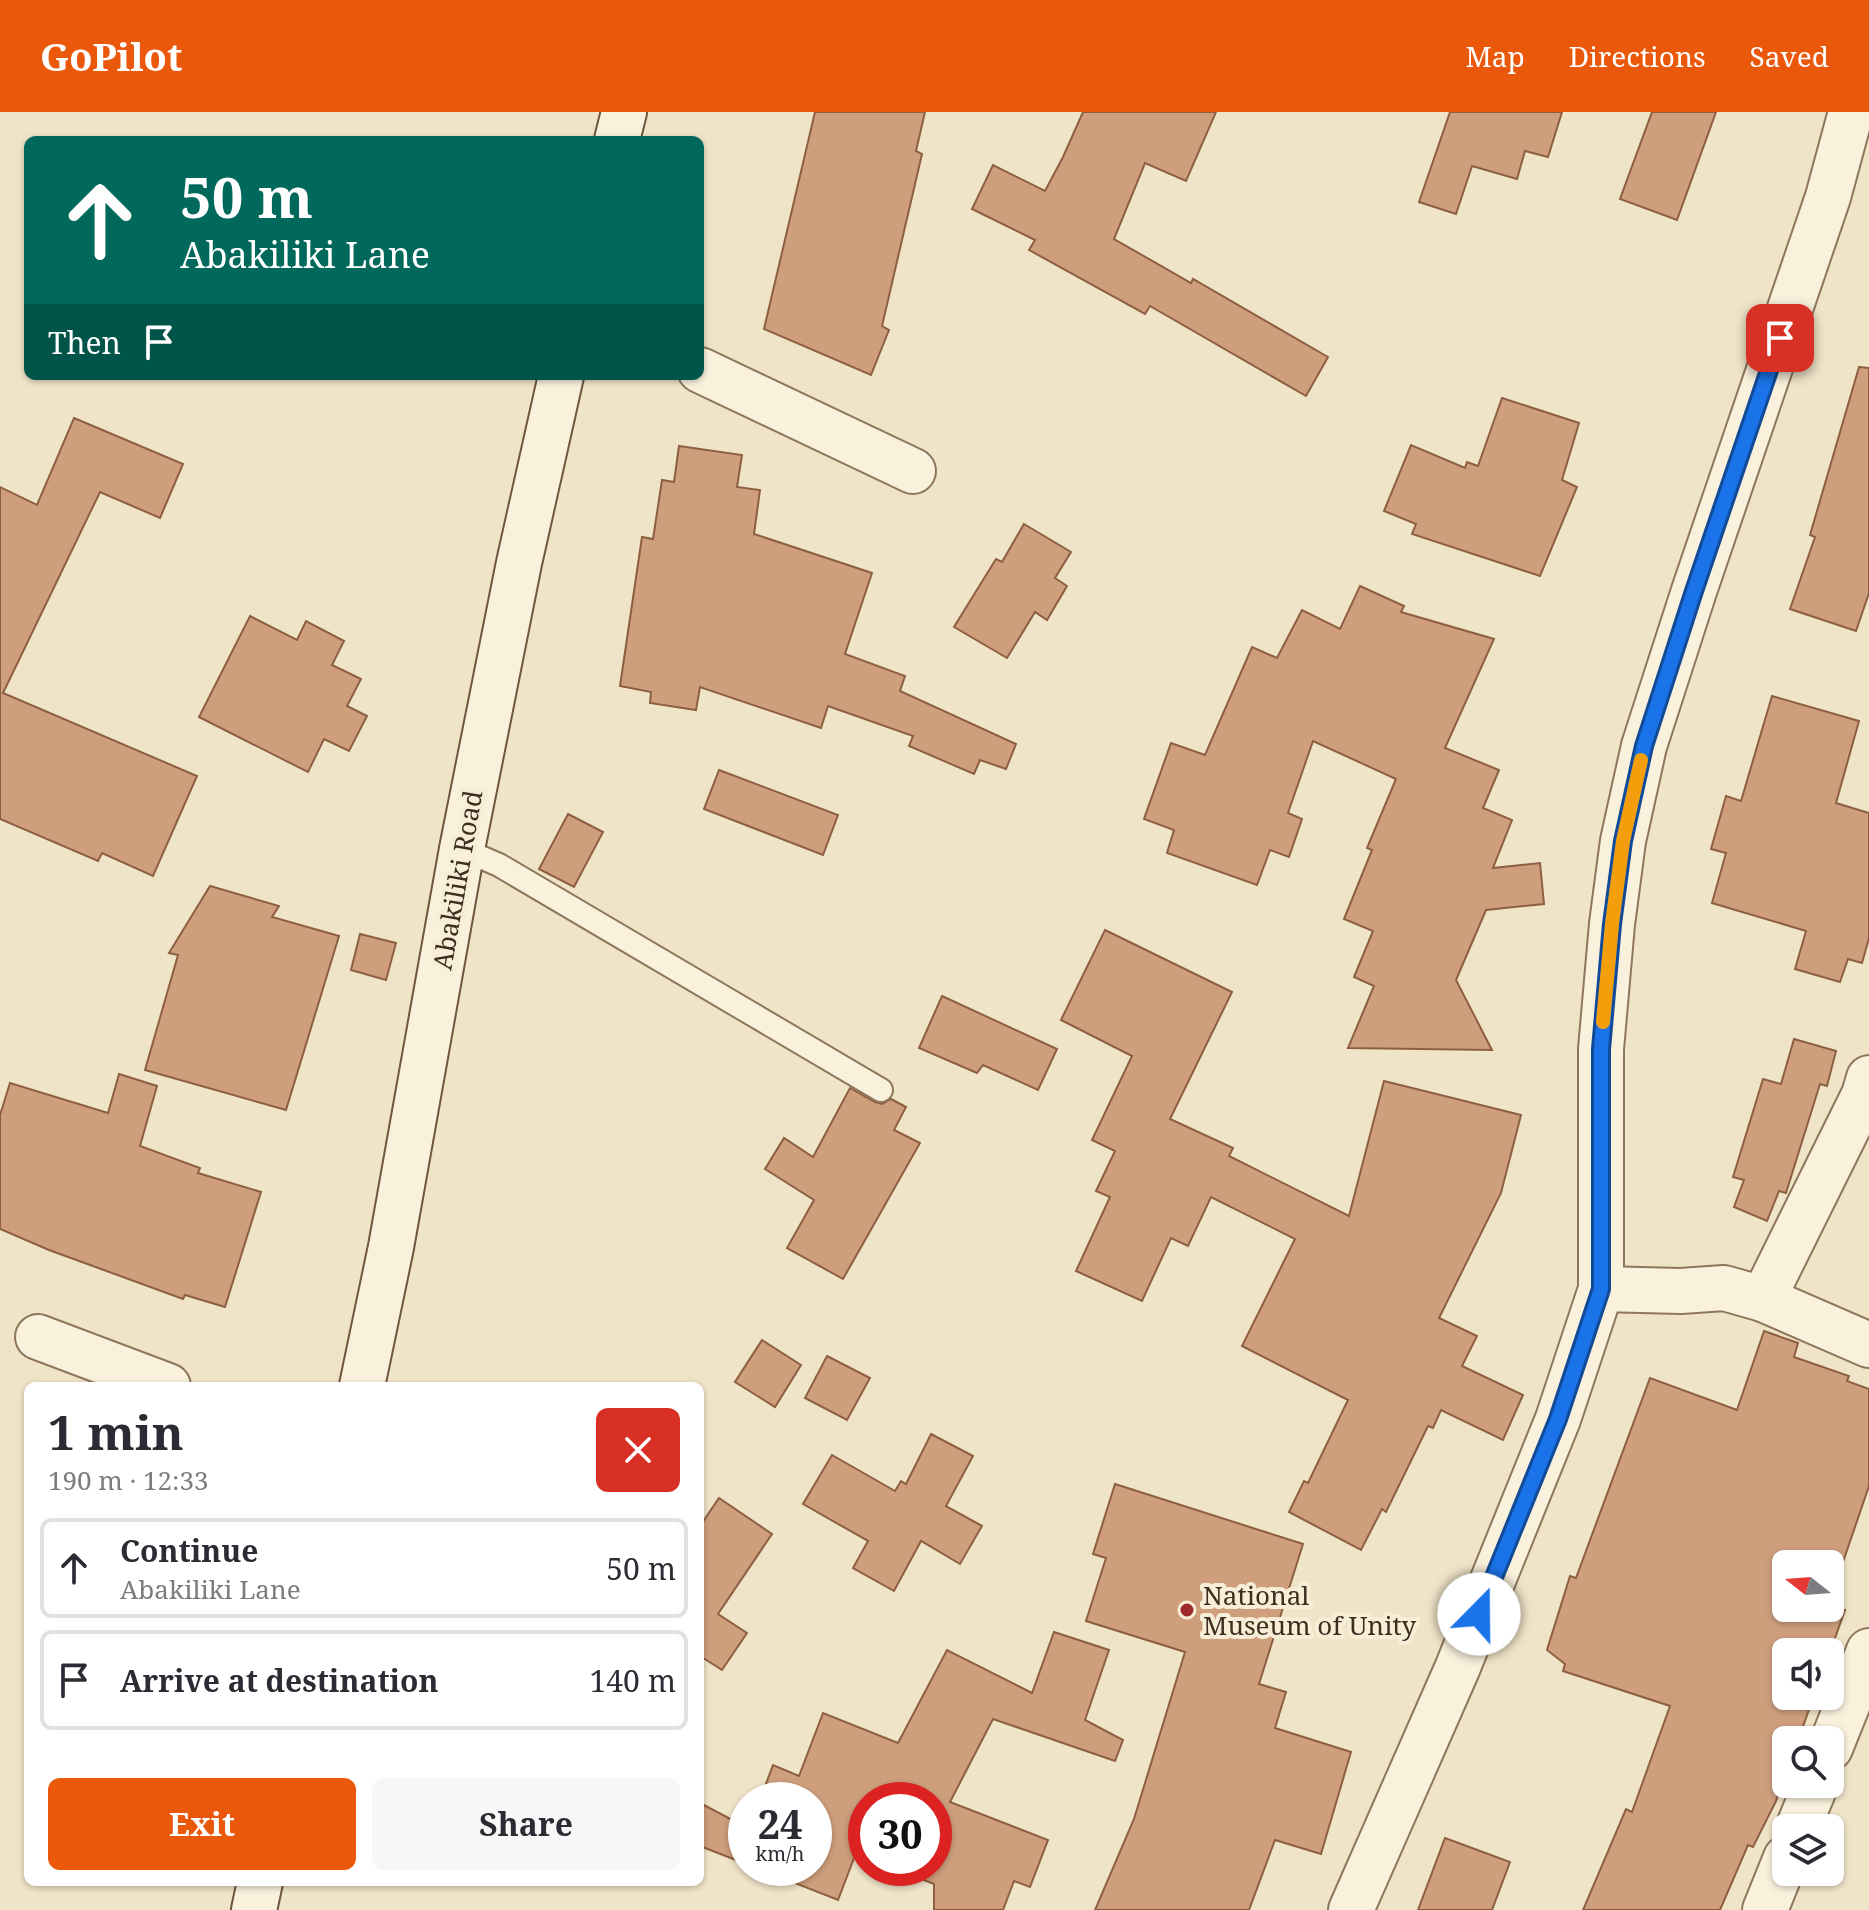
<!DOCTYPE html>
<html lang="en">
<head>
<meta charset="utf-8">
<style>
	body { margin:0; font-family:"Noto Serif",serif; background:#f7f7f7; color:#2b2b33; height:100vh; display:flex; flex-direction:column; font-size:30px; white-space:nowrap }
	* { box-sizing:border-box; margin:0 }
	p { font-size:26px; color:#7c7c81 }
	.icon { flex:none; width:44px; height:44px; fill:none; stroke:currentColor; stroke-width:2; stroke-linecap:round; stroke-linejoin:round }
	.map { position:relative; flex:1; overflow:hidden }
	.drawer { position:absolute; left:24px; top:1270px; width:680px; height:504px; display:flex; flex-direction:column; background:#fff; border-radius:12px; box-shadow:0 2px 6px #0004 }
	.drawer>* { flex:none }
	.hud { position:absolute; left:24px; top:24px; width:680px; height:244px; border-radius:12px; box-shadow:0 2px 6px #0004; background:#00695c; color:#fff; overflow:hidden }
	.needle { width:52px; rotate:287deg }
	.fabs { position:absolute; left:1772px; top:1438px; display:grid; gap:16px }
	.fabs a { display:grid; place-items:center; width:72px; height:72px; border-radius:12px; background:#fff; box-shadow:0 2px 6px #0004; font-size:40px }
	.speed { position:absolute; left:728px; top:1670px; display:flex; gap:16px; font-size:40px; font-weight:700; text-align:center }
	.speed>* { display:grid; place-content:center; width:104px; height:104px; border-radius:50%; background:#fff; box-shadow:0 2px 6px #0004; line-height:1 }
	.speed small { font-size:20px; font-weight:400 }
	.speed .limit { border:12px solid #d22; background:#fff; color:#111 }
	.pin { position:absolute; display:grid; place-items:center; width:68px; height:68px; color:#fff; margin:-34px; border-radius:16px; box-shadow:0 4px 12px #0006 }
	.me { position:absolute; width:88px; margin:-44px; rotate:22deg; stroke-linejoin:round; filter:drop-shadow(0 0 6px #0008) }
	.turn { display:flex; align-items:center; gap:28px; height:168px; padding:0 24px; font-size:36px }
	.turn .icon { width:104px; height:104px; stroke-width:2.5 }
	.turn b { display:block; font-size:56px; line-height:68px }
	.then { display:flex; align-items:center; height:76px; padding:0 24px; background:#0003; gap:16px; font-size:30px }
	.round { display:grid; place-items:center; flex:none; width:84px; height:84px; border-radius:12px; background:#f7f7f7 }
	.headline { display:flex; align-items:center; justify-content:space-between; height:136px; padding:0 24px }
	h1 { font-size:48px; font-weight:700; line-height:60px }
	.action { display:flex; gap:16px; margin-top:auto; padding:16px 24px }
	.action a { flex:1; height:92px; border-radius:12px; background:#ea580c; color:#fff; font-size:32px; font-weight:700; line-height:92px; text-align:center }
	.action a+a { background:#f7f7f7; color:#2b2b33 }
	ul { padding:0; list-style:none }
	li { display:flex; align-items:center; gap:24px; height:100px; margin:0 16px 12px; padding:0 8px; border:4px solid #e1e1e2; border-radius:12px }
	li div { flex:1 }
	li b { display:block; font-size:30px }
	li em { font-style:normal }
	header { display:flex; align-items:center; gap:48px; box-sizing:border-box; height:112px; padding:0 40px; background:#ea580c; color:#fff }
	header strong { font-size:38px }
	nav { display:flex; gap:44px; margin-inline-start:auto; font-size:28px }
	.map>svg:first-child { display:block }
	.building { fill:#cf9f7d; stroke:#8d5f41; stroke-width:2 }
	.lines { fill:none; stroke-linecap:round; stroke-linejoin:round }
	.service-casing { stroke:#8d765c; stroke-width:26 }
	.minor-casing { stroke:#8d765c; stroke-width:48 }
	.secondary-casing { stroke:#6f573f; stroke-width:48 }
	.service { stroke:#faf1dc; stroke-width:22 }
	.minor { stroke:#faf1dc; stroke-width:44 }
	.secondary { stroke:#faf1dc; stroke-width:44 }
	.route-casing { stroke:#114b97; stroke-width:20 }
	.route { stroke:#1a73e8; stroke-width:14 }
	.slow { stroke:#f59e0b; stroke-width:14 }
	.poi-dot { fill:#9e2a2b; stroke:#f7eed8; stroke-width:3 }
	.labels { text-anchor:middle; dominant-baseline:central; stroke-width:8; stroke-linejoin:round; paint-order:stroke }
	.street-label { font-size:26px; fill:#3d2e20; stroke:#f7eed8 }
	.poi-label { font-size:26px; fill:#3d2e20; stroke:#f7eed8; text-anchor:start }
</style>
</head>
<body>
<header>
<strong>GoPilot</strong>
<nav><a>Map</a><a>Directions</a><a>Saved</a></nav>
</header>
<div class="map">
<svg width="1869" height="1798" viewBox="0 0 1869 1798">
	<rect width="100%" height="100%" fill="#f0e4c8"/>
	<g class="building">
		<path d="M815,0H925L916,39L922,42L882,214L889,218L871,263L764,217Z"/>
		<path d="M1083,0H1216L1186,69L1145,51L1114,127L1191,171L1193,167L1328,245L1306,284L1150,194L1145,202L1029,138L1035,128L972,97L993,53L1045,79L1063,45Z"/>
		<path d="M1450,0H1562L1548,45L1525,39L1517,67L1472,54L1456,102L1419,90Z"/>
		<path d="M1652,0H1716L1677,108L1620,87Z"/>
		<path d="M1859,255L1869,256V481L1856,519L1790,497L1815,425L1810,423Z"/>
		<path d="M1502,286L1579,311L1562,368L1577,375L1540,464L1412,422L1416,412L1384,399L1411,333L1465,356L1467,350L1478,354Z"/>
		<path d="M74,306L183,352L160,406L100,380L3,581L197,664L153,764L102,741L98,749L0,707V375L37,393Z"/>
		<path d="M679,334L742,343L737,375L760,378L754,422L872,461L845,542L905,564L900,579L1016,632L1006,657L980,648L974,662L909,634L913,624L828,594L821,616L700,575L696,598L650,591L651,580L620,574L642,425L653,427L662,368L674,370Z"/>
		<path d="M1024,412L1071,440L1055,466L1067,474L1047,508L1035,500L1007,546L954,515L996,447L1002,450Z"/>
		<path d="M1360,474L1404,494L1401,500L1494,527L1445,636L1499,658L1483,696L1512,708L1493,756L1540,751L1544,792L1486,798L1456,868L1492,938L1348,936L1374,874L1354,865L1373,819L1344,807L1372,738L1367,736L1396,667L1313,629L1288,701L1302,707L1289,745L1270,738L1257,773L1167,741L1174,718L1144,707L1171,631L1205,643L1252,535L1277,546L1302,498L1340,517Z"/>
		<path d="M250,504L297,528L306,509L344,529L332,553L361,567L347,594L367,604L349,639L324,627L308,660L199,605Z"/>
		<path d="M1772,584L1859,609L1836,691L1869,701V826L1862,851L1848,847L1840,870L1795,857L1806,819L1712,791L1726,741L1711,737L1726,684L1741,689Z"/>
		<path d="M719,658L838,703L823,743L704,697Z"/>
		<path d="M568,702L603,720L574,775L539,757Z"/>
		<path d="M210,774L279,794L272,805L339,824L286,998L145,958L178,843L169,841Z"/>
		<path d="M1105,818L1232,880L1170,1007L1233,1036L1229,1044L1349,1104L1384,969L1521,1003L1501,1081L1439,1206L1477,1224L1462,1254L1523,1283L1503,1328L1441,1298L1433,1316L1428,1314L1386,1400L1382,1397L1361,1438L1289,1400L1304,1369L1308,1371L1348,1288L1242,1234L1295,1127L1211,1085L1188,1134L1171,1126L1142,1189L1076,1159L1110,1085L1096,1079L1115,1039L1092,1028L1132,944L1061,908Z"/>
		<path d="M360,822L396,831L386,868L351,858Z"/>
		<path d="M942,884L1057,937L1038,978L983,953L977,961L919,936Z"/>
		<path d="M1794,927L1836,939L1827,974L1820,972L1786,1081L1779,1079L1767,1109L1734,1095L1744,1068L1733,1065L1763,967L1781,972Z"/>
		<path d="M119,962L157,974L140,1034L200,1056L198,1061L261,1080L225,1195L185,1183L183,1187L49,1138L0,1117V1003L10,971L108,1001Z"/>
		<path d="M850,976L875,990L882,992L891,987L906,995L894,1018L920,1031L843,1167L787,1136L814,1088L765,1057L784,1026L813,1045Z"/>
		<path d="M1764,1219L1798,1231L1794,1245L1849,1264L1847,1269L1869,1277V1374L1830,1488V1452H1786V1496H1830V1492L1845,1498L1830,1540H1786V1584H1814L1798,1628H1786V1660L1776,1689L1753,1735L1748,1733L1720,1798H1583L1626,1697L1632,1700L1670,1594L1563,1559L1565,1552L1547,1538L1570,1464L1576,1466L1650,1266L1737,1298Z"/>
		<path d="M762,1228L801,1253L775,1295L735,1270Z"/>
		<path d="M827,1244L870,1266L847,1308L805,1286Z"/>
		<path d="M931,1322L973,1344L946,1394L982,1414L960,1452L921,1429L894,1479L853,1456L868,1429L803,1392L832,1343L895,1379L901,1369L906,1372Z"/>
		<path d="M1115,1372L1303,1432L1259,1572L1286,1580L1275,1616L1351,1640L1321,1742L1275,1728L1249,1798H1095L1134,1707L1185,1540L1086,1509L1106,1446L1093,1442Z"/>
		<path d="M719,1386L772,1422L718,1502L747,1521L722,1558L700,1544V1414Z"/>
		<path d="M1054,1520L1109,1538L1085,1608L1123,1628L1115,1649L993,1607L950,1690L1048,1728L1030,1775L1014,1769L1003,1798H934V1772L894,1756H934V1688H866V1745L856,1741L838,1788L757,1756H814V1688H760L773,1653L799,1664L823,1601L898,1631L947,1538L1032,1581Z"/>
		<path d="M700,1691L746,1715V1752L700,1734Z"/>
		<path d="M1445,1726L1510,1750L1492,1798H1418Z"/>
	</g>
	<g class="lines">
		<defs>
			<path id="service" d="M462,737L499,753L881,978"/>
			<g id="minor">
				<path d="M700,258L913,359"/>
				<path d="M1601,1177L1681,1179L1724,1176L1763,1187L1869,1233"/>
				<path d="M1763,1187L1864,983L1869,966"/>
				<path d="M38,1225L168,1274"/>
				<path d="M1830,1636L1869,1539"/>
				<path d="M1798,1716L1816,1672"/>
				<path d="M1351,1798L1457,1557L1558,1307L1601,1177V937L1612,812L1623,729L1644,634L1694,479L1828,85L1851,0"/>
				<path d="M1765,1798L1786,1746"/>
			</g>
			<g id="secondary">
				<path d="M617,28L624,0"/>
				<path d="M362,1274L391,1135L462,737L519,451L561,264"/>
				<path d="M254,1798L260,1770"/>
			</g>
		</defs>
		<use href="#service" class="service-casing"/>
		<use href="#minor" class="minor-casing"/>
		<use href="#secondary" class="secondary-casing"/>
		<use href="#service" class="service"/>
		<use href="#minor" class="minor"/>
		<use href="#secondary" class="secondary"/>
	</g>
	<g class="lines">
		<defs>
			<path id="route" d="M1479,1502L1558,1307L1601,1177V937L1612,812L1623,729L1644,634L1694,479L1780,226"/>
		</defs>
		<use href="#route" class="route-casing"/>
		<use href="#route" class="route"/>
		<path class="slow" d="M1603,910L1612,812L1623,729L1641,648"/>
	</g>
	<circle class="poi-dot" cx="1187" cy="1498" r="8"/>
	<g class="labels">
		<g class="street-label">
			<text transform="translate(457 768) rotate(-80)">Abakiliki Road</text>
		</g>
		<g class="poi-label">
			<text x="1203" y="1483">National<tspan x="1203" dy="30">Museum of Unity</tspan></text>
		</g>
	</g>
</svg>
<div class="fabs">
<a><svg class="needle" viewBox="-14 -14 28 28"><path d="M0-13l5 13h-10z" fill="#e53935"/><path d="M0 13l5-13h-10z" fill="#7c7c81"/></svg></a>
<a><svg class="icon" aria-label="sound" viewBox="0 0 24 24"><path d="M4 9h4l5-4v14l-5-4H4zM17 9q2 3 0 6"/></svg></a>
<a><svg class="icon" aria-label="search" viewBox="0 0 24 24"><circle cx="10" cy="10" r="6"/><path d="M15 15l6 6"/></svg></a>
<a><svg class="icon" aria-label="layers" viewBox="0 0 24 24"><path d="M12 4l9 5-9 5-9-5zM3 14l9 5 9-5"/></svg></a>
</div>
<div class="speed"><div>24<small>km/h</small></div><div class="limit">30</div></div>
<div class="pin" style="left:1780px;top:226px;background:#d93025"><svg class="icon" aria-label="arrive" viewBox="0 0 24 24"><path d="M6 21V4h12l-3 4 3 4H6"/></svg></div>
<svg class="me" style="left:1479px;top:1502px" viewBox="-20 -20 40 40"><circle r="19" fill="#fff"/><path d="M0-13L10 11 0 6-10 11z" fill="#1a73e8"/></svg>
<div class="hud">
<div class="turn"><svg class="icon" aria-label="ahead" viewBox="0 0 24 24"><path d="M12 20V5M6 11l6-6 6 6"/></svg><div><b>50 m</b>Abakiliki Lane</div></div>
<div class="then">Then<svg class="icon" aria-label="arrive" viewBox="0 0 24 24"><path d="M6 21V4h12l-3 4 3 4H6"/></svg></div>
</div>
<section class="drawer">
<div class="headline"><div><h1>1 min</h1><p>190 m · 12:33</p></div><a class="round" style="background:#d93025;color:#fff"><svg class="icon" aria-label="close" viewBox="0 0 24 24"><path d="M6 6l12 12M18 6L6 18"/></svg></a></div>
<ul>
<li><svg class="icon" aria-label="ahead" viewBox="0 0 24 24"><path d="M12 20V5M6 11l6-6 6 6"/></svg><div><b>Continue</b><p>Abakiliki Lane</p></div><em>50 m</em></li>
<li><svg class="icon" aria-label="arrive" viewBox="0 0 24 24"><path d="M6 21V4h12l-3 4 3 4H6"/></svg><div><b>Arrive at destination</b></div><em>140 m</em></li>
</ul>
<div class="action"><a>Exit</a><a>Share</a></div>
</section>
</div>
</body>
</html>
